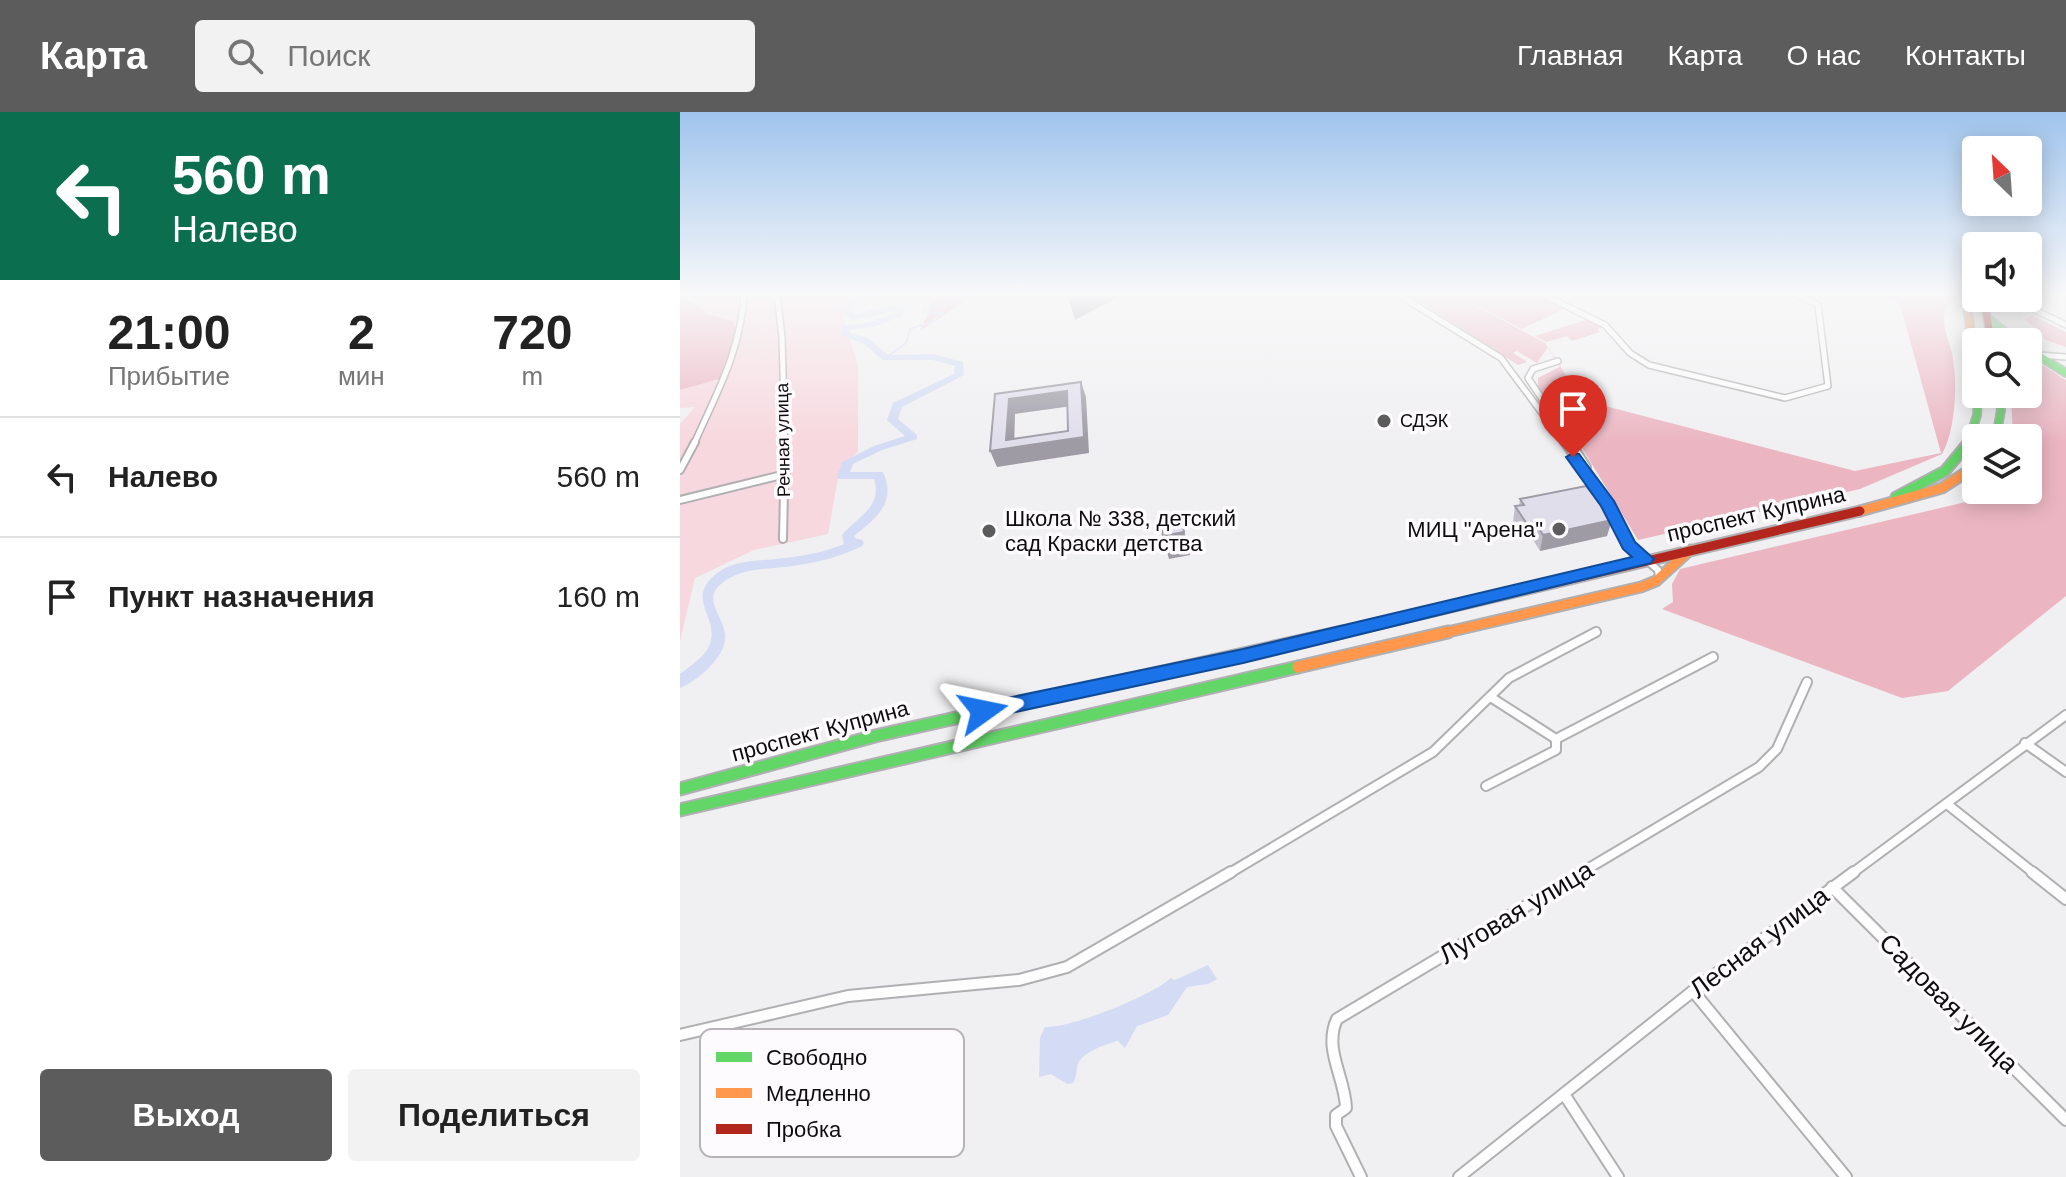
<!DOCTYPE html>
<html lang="ru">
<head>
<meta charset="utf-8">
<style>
	body { margin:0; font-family:Helvetica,sans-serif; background:#f2f2f2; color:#222; height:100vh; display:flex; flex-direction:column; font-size:30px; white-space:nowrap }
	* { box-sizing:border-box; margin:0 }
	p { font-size:26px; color:#767676 }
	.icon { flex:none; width:44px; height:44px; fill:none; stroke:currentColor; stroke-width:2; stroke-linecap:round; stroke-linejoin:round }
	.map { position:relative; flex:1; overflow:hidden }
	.drawer { display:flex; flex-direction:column; background:#fff; width:680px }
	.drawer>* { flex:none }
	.top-card { background:#0b6e4f; color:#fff; overflow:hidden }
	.needle { width:52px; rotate:335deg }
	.tools { position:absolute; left:1282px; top:24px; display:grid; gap:16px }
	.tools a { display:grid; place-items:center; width:80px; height:80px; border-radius:8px; background:#fff; box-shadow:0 4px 20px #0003; font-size:40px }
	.pin { position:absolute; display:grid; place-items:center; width:68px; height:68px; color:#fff; margin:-82px -34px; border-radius:50% 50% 50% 0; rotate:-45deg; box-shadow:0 0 8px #0007 }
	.pin .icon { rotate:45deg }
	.me { position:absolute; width:88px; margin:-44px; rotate:78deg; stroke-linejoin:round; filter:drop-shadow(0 0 6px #0008) }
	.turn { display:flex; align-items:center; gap:28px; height:168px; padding:0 40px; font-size:36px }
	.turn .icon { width:104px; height:104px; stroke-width:2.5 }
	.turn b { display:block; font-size:56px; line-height:68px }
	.eta { display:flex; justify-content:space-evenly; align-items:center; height:136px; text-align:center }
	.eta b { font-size:48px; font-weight:800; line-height:56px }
	.primary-button { display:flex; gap:16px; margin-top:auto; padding:16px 40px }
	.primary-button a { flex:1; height:92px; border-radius:8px; background:#5d5c5d; color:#fff; font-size:32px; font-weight:800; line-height:92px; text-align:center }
	.primary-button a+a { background:#f2f2f2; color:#222 }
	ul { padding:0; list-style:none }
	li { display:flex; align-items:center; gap:24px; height:120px; padding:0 40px; border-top:2px solid #e0e0e0 }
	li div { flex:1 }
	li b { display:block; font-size:30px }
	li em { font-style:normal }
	header { display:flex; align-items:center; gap:48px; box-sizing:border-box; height:112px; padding:0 40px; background:#5d5c5d; color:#fff }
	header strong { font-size:38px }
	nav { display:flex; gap:44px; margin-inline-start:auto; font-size:28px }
	.search { width:560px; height:72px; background:#f2f2f2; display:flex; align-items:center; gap:20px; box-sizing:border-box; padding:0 28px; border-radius:8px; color:#767676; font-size:30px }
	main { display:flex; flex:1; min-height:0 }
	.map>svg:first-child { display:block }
	.green { fill:#f7d8de }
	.forest { fill:#ebb6c2 }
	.water { fill:#d3dcf4 }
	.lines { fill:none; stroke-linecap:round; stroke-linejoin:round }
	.stream { stroke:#d3dcf4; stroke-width:2 }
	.river { fill:#d3dcf4; fill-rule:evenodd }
	.street-far3-casing { stroke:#b0afb1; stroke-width:8 }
	.street-far2-casing { stroke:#b0afb1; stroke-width:10 }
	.street-far1-casing { stroke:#b0afb1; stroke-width:12 }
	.street-casing { stroke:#b0afb1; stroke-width:14 }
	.fast-far2-casing { stroke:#b0afb1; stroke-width:10 }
	.fast-far1-casing { stroke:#b0afb1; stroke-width:13 }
	.fast-casing { stroke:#b0afb1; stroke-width:15 }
	.slow-far2-casing { stroke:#b0afb1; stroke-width:10 }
	.slow-far1-casing { stroke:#b0afb1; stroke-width:13 }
	.slow-casing { stroke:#b0afb1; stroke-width:15 }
	.jam-far1-casing { stroke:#b0afb1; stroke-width:10 }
	.jam-casing { stroke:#b0afb1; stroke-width:13 }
	.street-far3 { stroke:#fdfdfd; stroke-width:5 }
	.street-far2 { stroke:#fdfdfd; stroke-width:6 }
	.street-far1 { stroke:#fdfdfd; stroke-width:8 }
	.street { stroke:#fdfdfd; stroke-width:10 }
	.fast-far2 { stroke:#63d668; stroke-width:7 }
	.fast-far1 { stroke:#63d668; stroke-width:9 }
	.fast { stroke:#63d668; stroke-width:11 }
	.slow-far2 { stroke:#ff974d; stroke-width:7 }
	.slow-far1 { stroke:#ff974d; stroke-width:9 }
	.slow { stroke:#ff974d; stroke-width:11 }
	.jam-far1 { stroke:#b3261e; stroke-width:7 }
	.jam { stroke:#b3261e; stroke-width:9 }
	.wall { fill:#c2bfcb }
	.shaded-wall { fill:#9e9ba5 }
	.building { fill:#e1deec; stroke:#9e9ba5; stroke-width:2; fill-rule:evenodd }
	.route { fill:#1a73e8; stroke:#114b97; stroke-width:2 }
	.poi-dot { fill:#5d5c5d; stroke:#fefbff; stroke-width:3 }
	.labels { text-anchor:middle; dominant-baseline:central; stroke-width:7; stroke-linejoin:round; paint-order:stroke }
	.far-poi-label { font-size:18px; fill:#0e0d0e; stroke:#fefbff; text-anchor:start }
	.far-street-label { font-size:18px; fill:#0e0d0e; stroke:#fefbff }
	.street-label { font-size:22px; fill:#0e0d0e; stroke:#fefbff }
	.poi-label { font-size:22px; fill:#0e0d0e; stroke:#fefbff; text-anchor:start }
	.near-street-label { font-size:26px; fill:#0e0d0e; stroke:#fefbff }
	.key { fill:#fefbff; stroke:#b6b4b7; stroke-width:2 }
	.key-label { font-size:22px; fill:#0e0d0e }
</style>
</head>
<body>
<header>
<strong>Карта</strong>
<div class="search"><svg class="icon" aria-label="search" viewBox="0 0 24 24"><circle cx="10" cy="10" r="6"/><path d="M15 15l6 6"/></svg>Поиск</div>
<nav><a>Главная</a><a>Карта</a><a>О нас</a><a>Контакты</a></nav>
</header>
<main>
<section class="drawer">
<div class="top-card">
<div class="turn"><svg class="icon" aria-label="left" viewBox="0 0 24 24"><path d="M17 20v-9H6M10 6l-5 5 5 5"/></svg><div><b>560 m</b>Налево</div></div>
</div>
<div class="eta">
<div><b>21:00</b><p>Прибытие</p></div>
<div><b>2</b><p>мин</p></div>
<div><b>720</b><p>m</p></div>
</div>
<ul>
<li><svg class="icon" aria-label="left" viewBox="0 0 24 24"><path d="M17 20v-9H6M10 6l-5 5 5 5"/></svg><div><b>Налево</b></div><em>560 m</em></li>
<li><svg class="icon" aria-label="arrive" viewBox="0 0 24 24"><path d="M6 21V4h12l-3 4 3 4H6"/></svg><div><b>Пункт назначения</b></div><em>160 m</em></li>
</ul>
<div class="primary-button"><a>Выход</a><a>Поделиться</a></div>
</section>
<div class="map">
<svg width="1386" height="1065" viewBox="0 0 1386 1065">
	<rect width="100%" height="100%" fill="#f0eff1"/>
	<path class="green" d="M21,181H180L162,202L178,254V340L160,355L148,422L74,438L15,466L0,529V312L15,295L0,296C0,267 0,200 21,181Z"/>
	<g class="forest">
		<path d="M256,181H298L241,218Z"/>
		<path d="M726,181H772L865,231L902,288L1175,359L1261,341L1220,192L1198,181H1255L1267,192C1260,213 1267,222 1272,241C1278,269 1276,317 1262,342L1180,377L958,428L893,321L858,276V266L881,254L868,235L857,251L837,239L833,241L847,250L838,253Z"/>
		<path d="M795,181H855L886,196L842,217L783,186Z"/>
		<path d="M0,186L18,193L26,202L53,209L56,221L42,266L0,278Z"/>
		<path d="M1352,203L1386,220V235L1366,228L1345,207Z"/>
		<path d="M909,207L923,214L918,217L920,220L892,229L887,224L866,230L855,224Z"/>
		<path d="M1348,244L1386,268V484L1268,579L1222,586L982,497L993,490L992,472L1000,457L1303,386L1315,378H1348V326H1333L1331,282H1348Z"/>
	</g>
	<path class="water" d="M528,853L537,867L528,872L507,875L488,903L457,914L445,936L438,929C426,932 402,940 398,952C396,959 397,964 393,971L387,972L371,962L359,965L360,926L365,915C392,916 471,884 491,866L495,868Z"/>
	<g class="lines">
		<path class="stream" d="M206,246L226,231L230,217L251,210L263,201L243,200L246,194L270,192L284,181"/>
		<path class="river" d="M187,181H199L172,194L170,198L174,202L221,192L225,195L222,204L194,215L169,218V220L189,227L208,243L253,242L283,250L284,263L222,295L218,307L237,323V327L202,338L173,352L170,360H203C217,391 196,406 174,424L175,426L182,428L184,431L182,434C162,444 140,450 118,453C92,458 62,454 41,472C22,487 43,504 45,522C48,543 18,569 0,576V562C10,554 26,544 30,532C40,503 0,485 43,457C62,447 84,449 104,446C125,444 145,440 164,432L162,423C177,405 203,395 194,367H159L157,364L162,350L194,334L225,324L207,308L213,291L274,262L275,254L253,248H203L183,231L162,224L161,214L190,210L214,202L215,199L172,208L161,199L166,190Z"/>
		<defs>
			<g id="street-far3">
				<path d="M97,181L102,225L105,332"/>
				<path d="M716,181L821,246L885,332"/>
				<path d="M860,181L925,213L950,241L969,253L1105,286L1148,274L1138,193L1114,181"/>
				<path d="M1337,189L1386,213"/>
				<path d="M1358,243L1386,245"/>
				<path d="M878,249L853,257L848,266L892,332"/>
				<path d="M14,332C37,280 61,239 64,181"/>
			</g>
			<g id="street-far2">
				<path d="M884,330L917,375L949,433L978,458L979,465"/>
				<path d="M891,330L907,355L901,356"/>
				<path d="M0,358L15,330"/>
				<path d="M0,388L106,362"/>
				<path d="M103,427L105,330"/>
				<path d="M912,522L916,520"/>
			</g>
			<g id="street-far1">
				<path d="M812,586L876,627L1033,545"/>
				<path d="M1345,631L1386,660"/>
				<path d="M806,674L876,638V627"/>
				<path d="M1267,692L1355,762"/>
				<path d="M548,762L753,640L829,566L916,520"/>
				<path d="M899,762L1079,655L1097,637L1127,570"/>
				<path d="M1171,762L1386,603"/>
			</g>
			<g id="street">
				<path d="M1352,760L1386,787"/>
				<path d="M1152,775L1386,1008"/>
				<path d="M1013,879L1166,1065"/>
				<path d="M0,923L168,884L339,868L387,855L551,760"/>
				<path d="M884,982L938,1065"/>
				<path d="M681,1065L656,1014V1003L666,996C665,965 643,937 657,907L903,760"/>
				<path d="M779,1065L1013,879L1174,760"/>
			</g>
			<g id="fast-far2">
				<path d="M1308,206L1337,230"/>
				<path d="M1348,237L1386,261"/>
				<path d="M1316,326L1321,298L1318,282"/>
				<path d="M1288,332L1297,303L1298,282"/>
			</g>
			<g id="fast-far1">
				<path d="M1216,385L1265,359L1289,330"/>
				<path d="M653,522L694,513"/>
			</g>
			<g id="fast">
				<path d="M0,677L195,624L662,520"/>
				<path d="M0,698L618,555"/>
			</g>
			<path id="slow-far2" d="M1286,181L1296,267"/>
			<g id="slow-far1">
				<path d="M1180,399L1262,376L1296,354"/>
				<path d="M759,522L961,475L976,469L1010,438"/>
			</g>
			<path id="slow" d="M618,555L768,520"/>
			<path id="jam-far1" d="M1304,186L1311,230"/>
			<path id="jam" d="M694,513L1180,399"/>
		</defs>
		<use href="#street-far3" class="street-far3-casing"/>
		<use href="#street-far2" class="street-far2-casing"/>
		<use href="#street-far1" class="street-far1-casing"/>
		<use href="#street" class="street-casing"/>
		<use href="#fast-far2" class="fast-far2-casing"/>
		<use href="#fast-far1" class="fast-far1-casing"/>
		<use href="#fast" class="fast-casing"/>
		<use href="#slow-far2" class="slow-far2-casing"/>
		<use href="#slow-far1" class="slow-far1-casing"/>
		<use href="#slow" class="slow-casing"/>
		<use href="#jam-far1" class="jam-far1-casing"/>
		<use href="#jam" class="jam-casing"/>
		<use href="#street-far3" class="street-far3"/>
		<use href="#street-far2" class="street-far2"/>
		<use href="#street-far1" class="street-far1"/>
		<use href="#street" class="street"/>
		<use href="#fast-far2" class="fast-far2"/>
		<use href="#fast-far1" class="fast-far1"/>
		<use href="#fast" class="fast"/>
		<use href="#slow-far2" class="slow-far2"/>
		<use href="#slow-far1" class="slow-far1"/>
		<use href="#slow" class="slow"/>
		<use href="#jam-far1" class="jam-far1"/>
		<use href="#jam" class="jam"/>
	</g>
	<path class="wall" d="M840,387L927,424L860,439L852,426L843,428L833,410L835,394H839Z"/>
	<g class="shaded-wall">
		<path d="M387,181H446L395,208Z"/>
		<path d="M401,270L406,285L409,341L317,355L310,339L326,328L329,287L387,279L392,294L335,302L334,336L404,325Z"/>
		<path d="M932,408L927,424L860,439L863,423Z"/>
		<path d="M502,410L510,443L489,447L483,424Z"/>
		<path d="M855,410L852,426L843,428L847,412Z"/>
	</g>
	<g class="building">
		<path d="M401,270L404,325L310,339L315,282ZM387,279L388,319L326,328L329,287Z"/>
		<path d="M906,374L932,408L863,423L855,410L847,412L835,394L844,393L840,387Z"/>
		<path d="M502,410L504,420L483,424L481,414Z"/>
	</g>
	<linearGradient id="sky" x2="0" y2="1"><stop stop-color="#9fc4ed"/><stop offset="0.55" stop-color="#f8f8f9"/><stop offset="1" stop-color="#f8f8f9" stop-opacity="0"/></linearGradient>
	<rect width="1386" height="330" fill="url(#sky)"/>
	<path class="route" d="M893,341L899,342L934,389L955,430L974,447L971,451L563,551L303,607L296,604L293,599L296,593L303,591L563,537L952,445L943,437L921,394L886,345Z"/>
	<g class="poi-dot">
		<circle cx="704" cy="309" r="8"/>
		<circle cx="879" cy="417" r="8"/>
		<circle cx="309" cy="419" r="8"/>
	</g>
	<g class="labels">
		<g class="far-poi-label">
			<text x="720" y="309">СДЭК</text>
		</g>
		<g class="far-street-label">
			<text transform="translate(103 328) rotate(-91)">Речная улица</text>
		</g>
		<g class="street-label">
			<text transform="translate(1076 402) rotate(-13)">проспект Куприна</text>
			<text transform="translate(140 619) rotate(-15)">проспект Куприна</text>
		</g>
		<g class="poi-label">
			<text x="325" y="406">Школа № 338, детский<tspan x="325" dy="25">сад Краски детства</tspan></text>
			<text x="863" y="417" text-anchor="end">МИЦ "Арена"</text>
		</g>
		<g class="near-street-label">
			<text transform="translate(836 800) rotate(-31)">Луговая улица</text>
			<text transform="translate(1079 830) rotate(-37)">Лесная улица</text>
			<text transform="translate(1269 891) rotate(45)">Садовая улица</text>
		</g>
	</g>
	<rect x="20" y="917" width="264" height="128" rx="12" class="key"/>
	<rect x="36" y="940" width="36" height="10" fill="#63d668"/>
	<rect x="36" y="976" width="36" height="10" fill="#ff974d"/>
	<rect x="36" y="1012" width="36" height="10" fill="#b3261e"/>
	<g class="key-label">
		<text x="86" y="953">Свободно</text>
		<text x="86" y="989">Медленно</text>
		<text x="86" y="1025">Пробка</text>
	</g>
</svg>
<div class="tools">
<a><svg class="needle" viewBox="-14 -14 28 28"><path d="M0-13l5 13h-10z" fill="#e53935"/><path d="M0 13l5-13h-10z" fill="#767676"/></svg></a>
<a><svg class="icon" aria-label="sound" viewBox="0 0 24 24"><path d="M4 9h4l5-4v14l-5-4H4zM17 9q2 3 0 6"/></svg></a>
<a><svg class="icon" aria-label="search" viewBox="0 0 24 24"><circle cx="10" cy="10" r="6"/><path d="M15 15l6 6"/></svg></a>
<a><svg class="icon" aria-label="layers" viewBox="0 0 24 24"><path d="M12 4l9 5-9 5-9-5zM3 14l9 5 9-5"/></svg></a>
</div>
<div class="pin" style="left:893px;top:345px;background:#d93025"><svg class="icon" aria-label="arrive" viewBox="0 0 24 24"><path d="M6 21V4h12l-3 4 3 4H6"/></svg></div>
<svg class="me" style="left:303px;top:599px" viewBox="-20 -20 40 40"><path d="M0-17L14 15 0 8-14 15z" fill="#1a73e8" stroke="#fff" stroke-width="4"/></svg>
</div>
</main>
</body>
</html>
